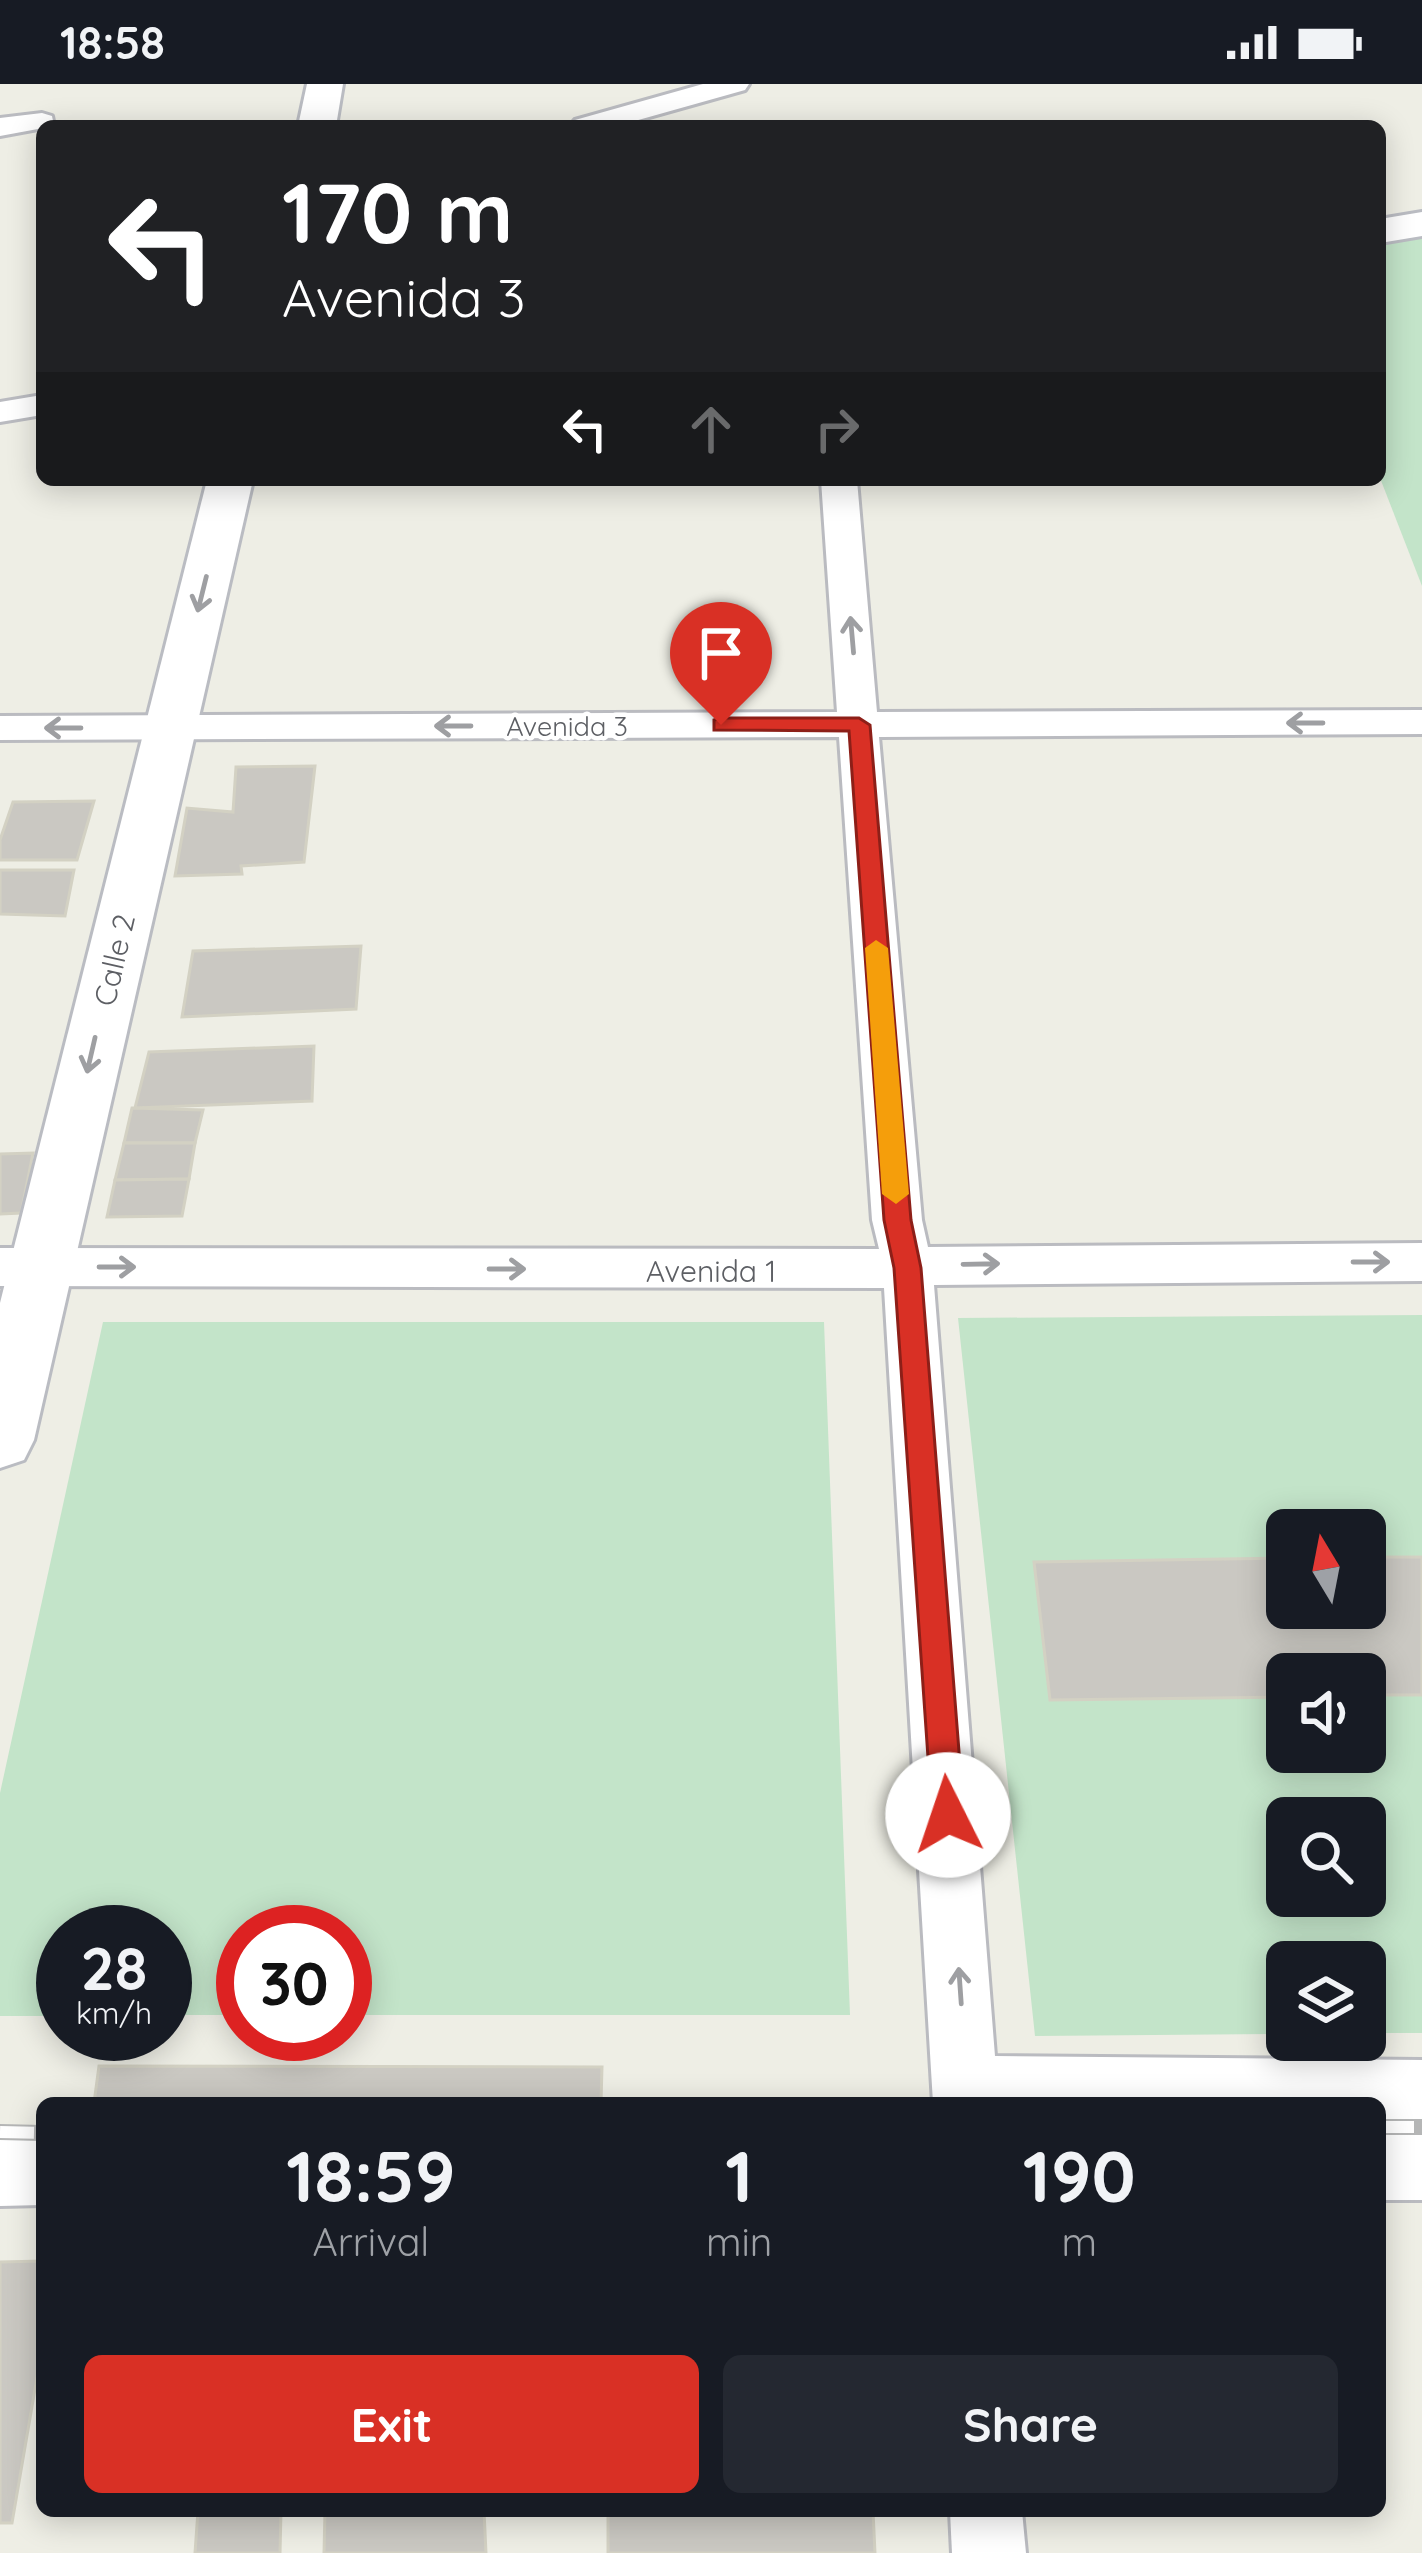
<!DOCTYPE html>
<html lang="en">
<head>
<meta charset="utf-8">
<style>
	body { margin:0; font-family:Quicksand,sans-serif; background:#242831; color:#f1f3f6; height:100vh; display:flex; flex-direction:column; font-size:45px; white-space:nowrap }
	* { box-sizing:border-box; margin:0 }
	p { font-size:39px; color:#9ea1a6 }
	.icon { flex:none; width:66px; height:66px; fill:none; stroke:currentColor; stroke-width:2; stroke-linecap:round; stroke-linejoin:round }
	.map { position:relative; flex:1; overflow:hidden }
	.sheet { position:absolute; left:36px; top:2013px; width:1350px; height:420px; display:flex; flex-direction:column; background:#171b24; border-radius:18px; box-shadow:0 6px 30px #0003 }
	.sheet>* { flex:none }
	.banner { position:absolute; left:36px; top:36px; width:1350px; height:366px; border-radius:18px; box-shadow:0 6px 30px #0003; background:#202124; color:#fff; overflow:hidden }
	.needle { width:78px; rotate:350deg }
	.fabs { position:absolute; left:1266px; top:1425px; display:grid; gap:24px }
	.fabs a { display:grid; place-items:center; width:120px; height:120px; border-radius:18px; background:#171b24; box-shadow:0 6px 30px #0003; font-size:60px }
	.speed { position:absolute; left:36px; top:1821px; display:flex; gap:24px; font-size:60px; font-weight:700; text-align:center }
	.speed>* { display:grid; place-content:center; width:156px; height:156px; border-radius:50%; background:#171b24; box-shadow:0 6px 30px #0003; line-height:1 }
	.speed small { font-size:30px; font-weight:400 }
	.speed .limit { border:18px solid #d22; background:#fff; color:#111 }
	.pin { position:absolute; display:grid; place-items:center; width:102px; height:102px; color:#fff; margin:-123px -51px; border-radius:50% 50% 50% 0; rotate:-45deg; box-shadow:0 0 12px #0007 }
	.pin .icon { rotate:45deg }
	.me { position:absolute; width:132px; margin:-66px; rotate:356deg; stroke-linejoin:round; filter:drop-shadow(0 0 9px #0008) }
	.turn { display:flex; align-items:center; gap:42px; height:252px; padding:0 48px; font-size:54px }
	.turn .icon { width:156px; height:156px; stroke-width:2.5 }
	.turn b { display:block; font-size:84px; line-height:102px }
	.lanes { display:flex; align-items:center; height:114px; padding:0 48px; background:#0003; justify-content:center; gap:60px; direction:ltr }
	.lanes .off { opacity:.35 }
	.eta { display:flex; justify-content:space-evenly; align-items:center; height:204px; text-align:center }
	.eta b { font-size:72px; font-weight:700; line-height:84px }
	.primary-button { display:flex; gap:24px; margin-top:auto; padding:24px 48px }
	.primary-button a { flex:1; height:138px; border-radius:18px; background:#d93025; color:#fff; font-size:48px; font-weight:700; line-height:138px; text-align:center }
	.primary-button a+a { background:#242831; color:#f1f3f6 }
	.status { display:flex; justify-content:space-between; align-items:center; height:84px; padding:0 60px; background:#171b24; direction:ltr }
	.status svg { height:33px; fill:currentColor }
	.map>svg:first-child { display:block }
	.green { fill:#c3e4c9; fill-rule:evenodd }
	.building { fill:#cac8c2; stroke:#d3d1c3; stroke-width:3 }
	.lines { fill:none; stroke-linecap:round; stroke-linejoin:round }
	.street-casing { stroke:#babbc0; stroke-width:6 }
	.secondary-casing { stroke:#babcc2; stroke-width:6 }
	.street { fill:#fff; fill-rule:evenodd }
	.secondary { fill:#fff; fill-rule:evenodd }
	.rail-casing { stroke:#b5b6b6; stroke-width:16 }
	.rail { stroke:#fff; stroke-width:12; stroke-dasharray:34; stroke-linecap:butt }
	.oneway { stroke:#9e9fa2 }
	.route { fill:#d93025; stroke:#8d1f18; stroke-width:3 }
	.slow { fill:#f59e0b }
	.labels { text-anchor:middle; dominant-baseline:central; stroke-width:9; stroke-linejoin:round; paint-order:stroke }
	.far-street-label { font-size:27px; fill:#5d5f64; stroke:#fff }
	.street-label { font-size:30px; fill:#5d5f64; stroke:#fff }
</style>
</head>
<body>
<div class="status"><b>18:58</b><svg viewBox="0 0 49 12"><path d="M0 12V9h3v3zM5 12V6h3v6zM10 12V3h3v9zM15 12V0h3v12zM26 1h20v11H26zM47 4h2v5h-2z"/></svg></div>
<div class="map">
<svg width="1422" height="2469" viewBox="0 0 1422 2469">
	<rect width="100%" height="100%" fill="#eeeee5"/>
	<g class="green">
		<path d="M1422,150V502L1380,394V157Z"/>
		<path d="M1422,1231V1473H1365V1446H1287V1474L1034,1479L1051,1616L1287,1613V1668H1365V1611H1422V1949H1365V1878H1287V1950L1035,1952L958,1234ZM1287,1734H1365V1812H1287Z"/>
		<path d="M103,1238H824L850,1931H345V1848H243V1931H165V1848H63V1932H0V1709Z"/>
	</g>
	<g class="building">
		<path d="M315,682L304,778L241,782L242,790L175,792L187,724L233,728L236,683Z"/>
		<path d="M94,717L77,776H0V756L13,718Z"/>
		<path d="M0,786H74L65,832L0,830Z"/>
		<path d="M361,862L356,925L182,933L193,867Z"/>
		<path d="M314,962L312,1017L135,1024L149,968Z"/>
		<path d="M132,1024L203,1026L195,1059H124Z"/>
		<path d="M124,1059H195L189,1095L115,1096Z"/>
		<path d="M33,1069L21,1129L0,1130V1070Z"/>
		<path d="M189,1095L182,1132L107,1133L115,1096Z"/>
		<path d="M1365,1473H1422V1611H1365V1590H1287V1613L1050,1616L1034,1478L1287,1474V1524H1365Z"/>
		<path d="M99,1982L602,1983L601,2019H94Z"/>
		<path d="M42,2177V2264L12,2439H0V2178Z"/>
		<path d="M198,2427H281L280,2469H195Z"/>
		<path d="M325,2427H484L486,2469H324Z"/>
		<path d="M608,2427H873L875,2469H608Z"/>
	</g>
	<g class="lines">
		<defs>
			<g id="street">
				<path d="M703,0H749L745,6L617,42H570L575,36Z"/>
				<path d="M42,29L52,32L54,42L0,52V34Z"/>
				<path d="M42,311V331L0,338V318Z"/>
				<path d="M821,396H857L877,628L1422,626V650L879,653L922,1136L928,1163L1422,1159V1197L934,1201L995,1972L1422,1976V2042L1380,2041V2019H933L884,1204L0,1202V1164L879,1165L872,1136L839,653L0,656V632L837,628Z"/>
				<rect x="1380" y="2050" width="42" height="66"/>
				<path d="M42,2055V2121L0,2122V2056Z"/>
				<path d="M950,2427H1022L1026,2469H952Z"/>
			</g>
			<g id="secondary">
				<path d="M307,0H343L336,42H298Z"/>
				<path d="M1422,128V152L1380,159V135Z"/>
				<path d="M207,396H253L34,1356L24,1376L0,1384V1219Z"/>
			</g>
		</defs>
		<use href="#street" class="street-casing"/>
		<use href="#secondary" class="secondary-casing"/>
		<use href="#street" class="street"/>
		<use href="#secondary" class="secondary"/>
		<defs>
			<g id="rail">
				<path d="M1380,2043H1422"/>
				<path d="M0,2048L42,2049"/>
			</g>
		</defs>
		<use href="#rail" class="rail-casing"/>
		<use href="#rail" class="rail"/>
	</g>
	<defs><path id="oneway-shaft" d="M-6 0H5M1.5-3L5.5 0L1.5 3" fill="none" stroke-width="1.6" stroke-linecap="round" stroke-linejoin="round" transform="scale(3)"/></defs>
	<g class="oneway">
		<use href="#oneway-shaft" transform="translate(202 510) rotate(104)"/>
		<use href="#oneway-shaft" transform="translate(852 551) rotate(-95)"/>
		<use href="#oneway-shaft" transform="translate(1305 639) rotate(180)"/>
		<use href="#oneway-shaft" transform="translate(453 642) rotate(180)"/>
		<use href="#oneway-shaft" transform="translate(63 644) rotate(180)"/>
		<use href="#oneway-shaft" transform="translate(91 971) rotate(103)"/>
		<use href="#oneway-shaft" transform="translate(1371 1178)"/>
		<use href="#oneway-shaft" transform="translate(981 1180) rotate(-1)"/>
		<use href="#oneway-shaft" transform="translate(117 1183)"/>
		<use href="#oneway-shaft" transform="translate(507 1185)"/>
		<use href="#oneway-shaft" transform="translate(960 1902) rotate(-94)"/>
	</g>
	<path class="route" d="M721,634H859L870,641L911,1136L921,1184L964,1731L959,1741L948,1746L936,1741L932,1731L894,1184L884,1136L849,647L714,646V636Z"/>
	<path class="slow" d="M876,856L888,864L909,1110L896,1120L882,1110L865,864Z"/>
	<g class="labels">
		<g class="far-street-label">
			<text x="567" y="642">Avenida 3</text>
		</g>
		<g class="street-label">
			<text transform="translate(114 876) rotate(-77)">Calle 2</text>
			<text x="711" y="1187">Avenida 1</text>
		</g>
	</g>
</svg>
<div class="fabs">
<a><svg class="needle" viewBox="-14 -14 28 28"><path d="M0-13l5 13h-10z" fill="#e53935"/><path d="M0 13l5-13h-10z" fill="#9ea1a6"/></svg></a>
<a><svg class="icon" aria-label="sound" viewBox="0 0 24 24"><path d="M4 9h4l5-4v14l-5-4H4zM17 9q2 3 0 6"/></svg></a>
<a><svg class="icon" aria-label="search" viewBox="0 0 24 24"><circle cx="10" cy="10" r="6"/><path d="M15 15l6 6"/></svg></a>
<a><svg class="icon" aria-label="layers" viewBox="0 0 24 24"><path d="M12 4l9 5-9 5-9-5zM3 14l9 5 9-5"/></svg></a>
</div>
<div class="speed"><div>28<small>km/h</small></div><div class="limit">30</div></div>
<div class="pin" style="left:721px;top:641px;background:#d93025"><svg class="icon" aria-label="arrive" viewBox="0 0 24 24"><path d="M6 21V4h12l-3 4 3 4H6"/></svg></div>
<svg class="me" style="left:948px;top:1731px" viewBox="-20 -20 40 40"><circle r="19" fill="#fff"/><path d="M0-13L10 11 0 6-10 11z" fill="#d93025"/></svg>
<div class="banner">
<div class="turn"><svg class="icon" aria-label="left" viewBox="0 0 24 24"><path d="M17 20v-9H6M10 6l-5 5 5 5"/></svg><div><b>170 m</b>Avenida 3</div></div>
<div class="lanes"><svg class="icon" aria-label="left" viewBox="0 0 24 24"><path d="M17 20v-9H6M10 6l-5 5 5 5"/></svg><svg class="icon off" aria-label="ahead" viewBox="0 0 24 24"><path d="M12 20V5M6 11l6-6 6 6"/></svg><svg class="icon off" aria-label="right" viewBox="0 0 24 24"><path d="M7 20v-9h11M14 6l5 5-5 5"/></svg></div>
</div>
<section class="sheet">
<div class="eta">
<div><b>18:59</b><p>Arrival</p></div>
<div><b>1</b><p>min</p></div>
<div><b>190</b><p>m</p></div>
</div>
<div class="primary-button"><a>Exit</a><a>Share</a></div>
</section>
</div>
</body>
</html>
